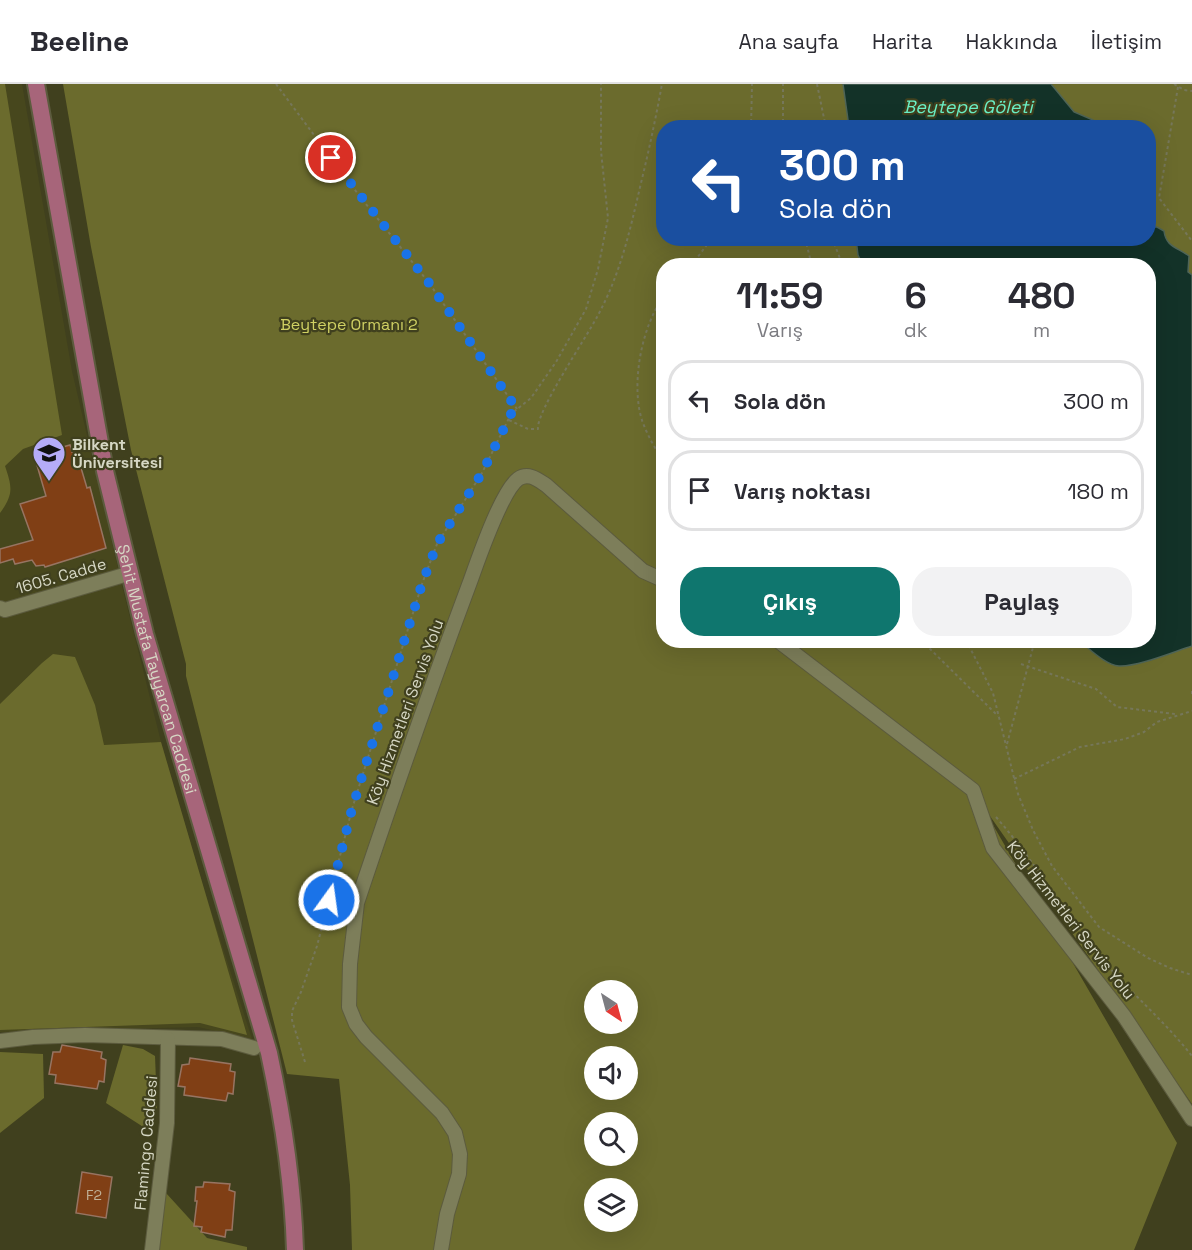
<!DOCTYPE html>
<html lang="tr">
<head>
<meta charset="utf-8">
<style>
	body { margin:0; font-family:"Space Grotesk",sans-serif; background:#f2f2f3; color:#2b2b33; height:100vh; display:flex; flex-direction:column; font-size:22px; white-space:nowrap }
	* { box-sizing:border-box; margin:0 }
	p { font-size:20px; color:#7c7c81 }
	.icon { flex:none; width:33px; height:33px; fill:none; stroke:currentColor; stroke-width:2; stroke-linecap:round; stroke-linejoin:round }
	.map { position:relative; flex:1; overflow:hidden }
	.panel { position:absolute; left:656px; top:174px; width:500px; height:390px; display:flex; flex-direction:column; background:#fff; border-radius:24px; box-shadow:0 6px 24px #0002 }
	.panel>* { flex:none }
	.top-card { position:absolute; left:656px; top:36px; width:500px; height:126px; border-radius:24px; box-shadow:0 6px 24px #0002; background:#1a4fa0; color:#fff; overflow:hidden }
	.needle { width:39px; rotate:144deg }
	.buttons { position:absolute; left:584px; top:896px; display:grid; gap:12px }
	.buttons a { display:grid; place-items:center; width:54px; height:54px; border-radius:50%; background:#fff; box-shadow:0 6px 24px #0002; font-size:30px }
	.pin { position:absolute; display:grid; place-items:center; width:51px; height:51px; color:#fff; margin:-26px; border:3px solid #fff; border-radius:50%; box-shadow:0 2px 6px #0007 }
	.me { position:absolute; width:66px; margin:-33px; rotate:14deg; stroke-linejoin:round; filter:drop-shadow(0 0 4px #0008) }
	.turn { display:flex; align-items:center; gap:21px; height:126px; padding:0 24px; font-size:27px }
	.turn .icon { width:78px; height:78px; stroke-width:2.5 }
	.turn b { display:block; font-size:42px; line-height:51px }
	.eta { display:flex; justify-content:space-evenly; align-items:center; height:102px; text-align:center }
	.eta b { font-size:36px; font-weight:700; line-height:42px }
	.primary-button { display:flex; gap:12px; margin-top:auto; padding:12px 24px }
	.primary-button a { flex:1; height:69px; border-radius:24px; background:#0f766e; color:#fff; font-size:24px; font-weight:700; line-height:69px; text-align:center }
	.primary-button a+a { background:#f2f2f3; color:#2b2b33 }
	ul { padding:0; list-style:none }
	li { display:flex; align-items:center; gap:18px; height:81px; margin:0 12px 9px; padding:0 12px; border:3px solid #e1e1e2; border-radius:24px }
	li div { flex:1 }
	li b { display:block; font-size:22px }
	li em { font-style:normal }
	header { display:flex; align-items:center; gap:36px; box-sizing:border-box; height:84px; padding:0 30px; background:#fff; border-bottom:2px solid #e1e1e2 }
	header strong { font-size:28px }
	nav { display:flex; gap:33px; margin-inline-start:auto; font-size:21px }
	.map>svg:first-child { display:block }
	.built { fill:#47471d }
	.green { fill:#6b6b2d; fill-rule:evenodd }
	.water { fill:#133228; stroke:#4e6457; stroke-width:1.5 }
	.building { fill:#803f15; stroke:#977462; stroke-width:1.5 }
	.lines { fill:none; stroke-linecap:round; stroke-linejoin:round }
	.minor-casing { stroke:#5c5b3e; stroke-width:16 }
	.major-casing { stroke:#5c5b3e; stroke-width:20 }
	.path { stroke:#76775a; stroke-width:2; stroke-dasharray:3 3; stroke-linecap:butt }
	.minor { stroke:#7d7e5a; stroke-width:14 }
	.major { stroke:#a7657a; stroke-width:16 }
	.route { stroke:#1a73e8; stroke-width:10; stroke-dasharray:0 18 }
	.labels { text-anchor:middle; dominant-baseline:central; stroke-width:4.5; stroke-linejoin:round; paint-order:stroke }
	.number-label { font-size:14px; fill:#c0b198 }
	.park-label { font-size:16px; fill:#d0d163; stroke:#40401e }
	.poi-label { font-size:16px; font-weight:bold; fill:#d6d7c4; stroke:#40401e; text-anchor:start }
	.street-label { font-size:16px; fill:#d6d7c4; stroke:#40401e }
	.water-label { font-size:18px; font-style:italic; fill:#6bf1c7; stroke:#40401e }
</style>
</head>
<body>
<header>
<strong>Beeline</strong>
<nav><a>Ana sayfa</a><a>Harita</a><a>Hakkında</a><a>İletişim</a></nav>
</header>
<div class="map">
<svg width="1192" height="1166" viewBox="0 0 1192 1166">
	<rect width="100%" height="100%" fill="#40401e"/>
	<path class="built" d="M0,0H22L72,287L124,510L161,658L205,808L252,955L198,943L0,948Z"/>
	<g class="green">
		<path d="M0,0H5L62,351L23,365L5,382C12,403 14,410 0,429Z"/>
		<path d="M63,0H1192V1020L978,715L1177,1059L1134,1166H352L350,1101L339,995L287,990L186,592V580L131,366L91,163ZM663,44H1148V154H663ZM663,182H1148V556H663ZM594,906H627V939H594ZM594,972H627V1005H594ZM594,1038H627V1071H594ZM594,1104H627V1137H594Z"/>
		<path d="M53,570L75,573L95,621L104,661L161,658L247,951L200,939L0,946V620L42,579Z"/>
		<path d="M123,961L143,965L155,972L157,1023L148,1046L106,1019Z"/>
		<path d="M0,968L43,970L44,1014L0,1049Z"/>
		<path d="M166,1109L207,1154L247,1163V1166H158Z"/>
	</g>
	<g class="water">
		<path d="M843,0H1051L1074,28L1093,36L1092,43H849Z"/>
		<path d="M1148,143H1157L1164,147C1166,163 1177,163 1189,172L1188,188L1192,191V562C1173,568 1137,583 1119,582C1105,581 1089,564 1079,557L1148,556V182L863,181L858,171L856,155L1148,154Z"/>
	</g>
	<g class="building">
		<path d="M70,361L72,368L76,367L87,404L90,403L106,464L45,483L44,481L36,482L32,476L15,480L13,475L0,479V465L33,456L20,420L46,412L34,371Z"/>
		<path d="M62,961L102,968L101,974L106,976L104,998L99,997L97,1005L55,999L56,991L49,990L53,968H60Z"/>
		<path d="M190,974L231,980L230,987L235,988L233,1010L228,1009L226,1017L184,1011L185,1003L178,1002L182,981L189,980Z"/>
		<path d="M82,1088L112,1093L106,1134L76,1129Z"/>
		<path d="M204,1098L230,1100L229,1106L235,1108L232,1146H226L225,1153L201,1148L202,1143L194,1142L197,1117H195L196,1103H203Z"/>
	</g>
	<g class="lines">
		<defs>
			<g id="minor">
				<path d="M0,524L5,526L131,489"/>
				<path d="M777,556L973,706L993,764L1124,932L1192,1035"/>
				<path d="M0,957L33,953L85,951L222,955L254,964"/>
				<path d="M152,1166L167,1039L168,955"/>
				<path d="M441,1166L447,1130L459,1090L460,1070L455,1049L442,1029L366,953L356,940L349,923L350,880L357,819L364,798C398,697 433,597 470,498C478,476 501,408 518,395C528,388 537,395 546,401L643,487L663,496"/>
			</g>
			<g id="major">
				<path id="s1" d="M36,0L105,387L145,550L269,969C283,1034 293,1100 295,1166"/>
			</g>
		</defs>
		<use href="#minor" class="minor-casing"/>
		<use href="#major" class="major-casing"/>
		<g class="path">
			<path d="M276,0L358,110L429,199L517,325"/>
			<path d="M817,0L826,44"/>
			<path d="M1174,0L1184,6L1192,7"/>
			<path d="M1178,3L1159,114L1192,157"/>
			<path d="M751,44L752,0"/>
			<path d="M783,44V0"/>
			<path d="M805,154L812,182"/>
			<path d="M832,154L843,182"/>
			<path d="M691,182L712,154"/>
			<path d="M663,214C641,243 630,304 643,339C648,352 655,365 663,376"/>
			<path d="M509,336L528,345H538C536,328 586,254 597,233C621,189 630,146 641,99C649,66 656,33 662,0"/>
			<path d="M921,556L998,632"/>
			<path d="M966,556L993,609L1018,710L1033,746L1052,782L1099,843L1148,874L1170,884L1192,891"/>
			<path d="M1027,556L1039,563"/>
			<path d="M1021,580L1096,605L1117,623L1175,630"/>
			<path d="M1192,607V612"/>
			<path d="M1007,660L1035,556"/>
			<path d="M1014,695L1080,663L1125,655L1144,648L1157,638L1192,627"/>
			<path d="M996,733C1033,775 1061,823 1095,867C1125,904 1162,934 1192,972"/>
			<path d="M305,978L292,936V927L301,908L317,862L352,725L422,500L437,460L482,389L511,330L531,314L556,278L586,225L598,185L608,134L601,67V0"/>
		</g>
		<use href="#minor" class="minor"/>
		<use href="#major" class="major"/>
	</g>
	<g class="lines">
		<path class="route" d="M329,816L352,725L422,500L437,460L482,389L511,330L517,325L429,199L331,74"/>
	</g>
	<defs>
		<symbol id="university-pin" viewBox="-11 -11 22 30"><path d="M0 17L-7.5 6A9.5 9.5 0 1 1 7.5 6Z" fill="#b5acf8" stroke="#40401e"/><path d="M0-5L7-2L0 1L-7-2ZM-4 1L0 2.5L4 1V4Q0 6-4 4Z" fill="#111"/></symbol>
	</defs>
	<g fill-rule="evenodd">
		<use href="#university-pin" x="30" y="350" width="38" height="52"/>
	</g>
	<g class="labels">
		<g class="number-label">
			<text x="94" y="1111">F2</text>
		</g>
		<g class="park-label">
			<text x="349" y="240">Beytepe Ormanı 2</text>
		</g>
		<g class="poi-label">
			<text x="72" y="360">Bilkent<tspan x="72" dy="18">Üniversitesi</tspan></text>
		</g>
		<g class="street-label">
			<text transform="translate(61 492) rotate(-16)">1605. Cadde</text>
			<text stroke="none"><textPath href="#s1" startOffset="598">Şehit Mustafa Tayyarcan Caddesi</textPath></text>
			<text transform="translate(405 628) rotate(-70)">Köy Hizmetleri Servis Yolu</text>
			<text transform="translate(1071 836) rotate(52)">Köy Hizmetleri Servis Yolu</text>
			<text transform="translate(146 1059) rotate(-85)">Flamingo Caddesi</text>
		</g>
		<g class="water-label">
			<text x="968" y="22">Beytepe Göleti</text>
		</g>
	</g>
</svg>
<div class="buttons">
<a><svg class="needle" viewBox="-14 -14 28 28"><path d="M0-13l5 13h-10z" fill="#e53935"/><path d="M0 13l5-13h-10z" fill="#7c7c81"/></svg></a>
<a><svg class="icon" aria-label="sound" viewBox="0 0 24 24"><path d="M4 9h4l5-4v14l-5-4H4zM17 9q2 3 0 6"/></svg></a>
<a><svg class="icon" aria-label="search" viewBox="0 0 24 24"><circle cx="10" cy="10" r="6"/><path d="M15 15l6 6"/></svg></a>
<a><svg class="icon" aria-label="layers" viewBox="0 0 24 24"><path d="M12 4l9 5-9 5-9-5zM3 14l9 5 9-5"/></svg></a>
</div>
<div class="pin" style="left:331px;top:74px;background:#d93025"><svg class="icon" aria-label="arrive" viewBox="0 0 24 24"><path d="M6 21V4h12l-3 4 3 4H6"/></svg></div>
<svg class="me" style="left:329px;top:816px" viewBox="-20 -20 40 40"><circle r="17" fill="#1a73e8" stroke="#fff" stroke-width="3"/><path d="M0-11L8 9 0 5-8 9z" fill="#fff"/></svg>
<div class="top-card">
<div class="turn"><svg class="icon" aria-label="left" viewBox="0 0 24 24"><path d="M17 20v-9H6M10 6l-5 5 5 5"/></svg><div><b>300 m</b>Sola dön</div></div>
</div>
<section class="panel">
<div class="eta">
<div><b>11:59</b><p>Varış</p></div>
<div><b>6</b><p>dk</p></div>
<div><b>480</b><p>m</p></div>
</div>
<ul>
<li><svg class="icon" aria-label="left" viewBox="0 0 24 24"><path d="M17 20v-9H6M10 6l-5 5 5 5"/></svg><div><b>Sola dön</b></div><em>300 m</em></li>
<li><svg class="icon" aria-label="arrive" viewBox="0 0 24 24"><path d="M6 21V4h12l-3 4 3 4H6"/></svg><div><b>Varış noktası</b></div><em>180 m</em></li>
</ul>
<div class="primary-button"><a>Çıkış</a><a>Paylaş</a></div>
</section>
</div>
</body>
</html>
